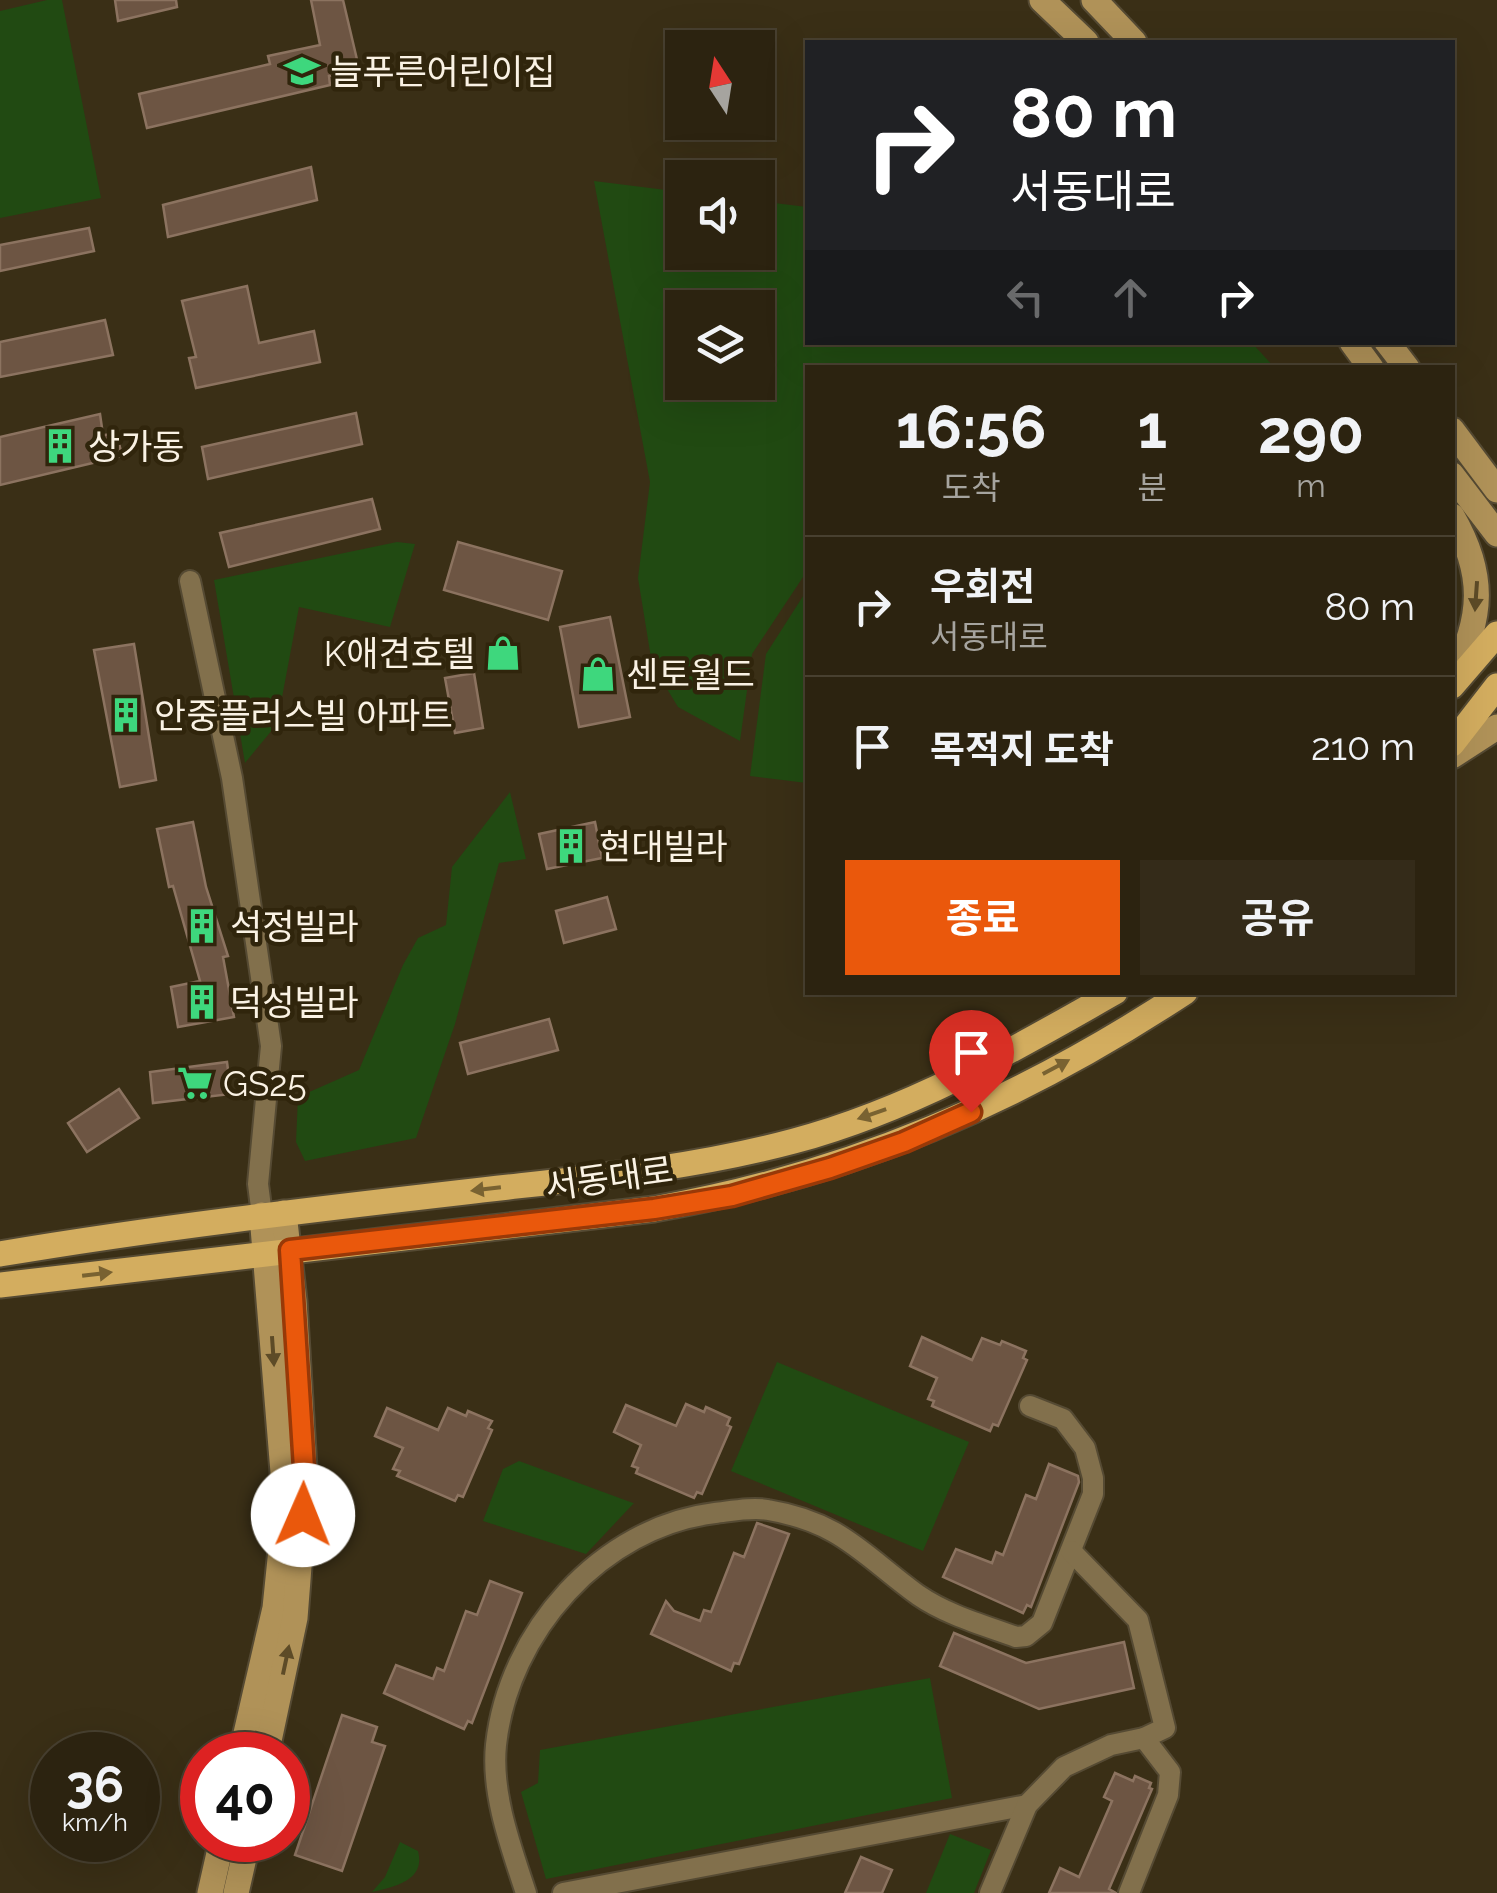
<!DOCTYPE html>
<html lang="ko">
<head>
<meta charset="utf-8">
<style>
	body { margin:0; font-family:Raleway,"Noto Sans KR",sans-serif; background:#342b19; color:#f1f3f6; height:100vh; display:flex; flex-direction:column; font-size:38px; white-space:nowrap }
	* { box-sizing:border-box; margin:0 }
	p { font-size:32px; color:#a6a49f }
	.icon { flex:none; width:55px; height:55px; fill:none; stroke:currentColor; stroke-width:2; stroke-linecap:round; stroke-linejoin:round }
	.map { position:relative; flex:1; overflow:hidden }
	.panel { position:absolute; left:805px; top:365px; width:650px; height:630px; display:flex; flex-direction:column; background:#2c2310; border-radius:0px; box-shadow:0 10px 40px #0002,0 0 0 2px #484030 }
	.panel>* { flex:none }
	.banner { position:absolute; left:805px; top:40px; width:650px; height:305px; border-radius:0px; box-shadow:0 10px 40px #0002,0 0 0 2px #484030; background:#202124; color:#fff; overflow:hidden }
	.needle { width:65px; rotate:348deg }
	.buttons { position:absolute; left:665px; top:30px; display:grid; gap:20px }
	.buttons a { display:grid; place-items:center; width:110px; height:110px; border-radius:0px; background:#2c2310; box-shadow:0 10px 40px #0002,0 0 0 2px #484030; font-size:50px }
	.speed { position:absolute; left:30px; top:1732px; display:flex; gap:20px; font-size:50px; font-weight:700; text-align:center }
	.speed>* { display:grid; place-content:center; width:130px; height:130px; border-radius:50%; background:#2c2310; box-shadow:0 10px 40px #0002,0 0 0 2px #484030; line-height:1 }
	.speed small { font-size:25px; font-weight:400 }
	.speed .limit { border:15px solid #d22; background:#fff; color:#111 }
	.pin { position:absolute; display:grid; place-items:center; width:85px; height:85px; color:#fff; margin:-102px -42px; border-radius:50% 50% 50% 0; rotate:-45deg; box-shadow:0 0 10px #0007 }
	.pin .icon { rotate:45deg }
	.me { position:absolute; width:110px; margin:-55px; rotate:1deg; stroke-linejoin:round; filter:drop-shadow(0 0 8px #0008) }
	.turn { display:flex; align-items:center; gap:35px; height:210px; padding:0 40px; font-size:45px }
	.turn .icon { width:130px; height:130px; stroke-width:2.5 }
	.turn b { display:block; font-size:70px; line-height:85px }
	.lanes { display:flex; align-items:center; height:95px; padding:0 40px; background:#0003; justify-content:center; gap:50px; direction:ltr }
	.lanes .off { opacity:.35 }
	.eta { display:flex; justify-content:space-evenly; align-items:center; height:170px; text-align:center }
	.eta b { font-size:60px; font-weight:700; line-height:70px }
	.primary-button { display:flex; gap:20px; margin-top:auto; padding:20px 40px }
	.primary-button a { flex:1; height:115px; border-radius:0px; background:#ea580c; color:#fff; font-size:40px; font-weight:700; line-height:115px; text-align:center }
	.primary-button a+a { background:#342b19; color:#f1f3f6 }
	ul { padding:0; list-style:none }
	li { display:flex; align-items:center; gap:30px; height:140px; padding:0 40px; border-top:2px solid #484030 }
	li div { flex:1 }
	li b { display:block; font-size:38px }
	li em { font-style:normal }
	.map>svg:first-child { display:block }
	.green { fill:#214a12; fill-rule:evenodd }
	.building { fill:#6d5543; stroke:#8c7360; stroke-width:2.5 }
	.lines { fill:none; stroke-linecap:round; stroke-linejoin:round }
	.street-casing { stroke:#554a33; stroke-width:24 }
	.secondary-casing { stroke:#554a33; stroke-width:29 }
	.primary-casing { stroke:#554a33; stroke-width:29 }
	.street { stroke:#82704c; stroke-width:20 }
	.secondary { stroke:#b09258; stroke-width:25 }
	.primary { stroke:#d3ad5f; stroke-width:25 }
	.oneway { fill:#5d4b27 }
	.oneway2 { fill:#796231 }
	.route-casing { stroke:#983908; stroke-width:25 }
	.route { stroke:#ea580c; stroke-width:18 }
	.labels { text-anchor:middle; dominant-baseline:central; stroke-width:9; stroke-linejoin:round; paint-order:stroke }
	.poi-label { font-size:35px; fill:#faf2e4; stroke:#30250c; text-anchor:start }
	.street-label { font-size:35px; fill:#faf2e4; stroke:#30250c }
</style>
</head>
<body>
<div class="map">
<svg width="1497" height="1893" viewBox="0 0 1497 1893">
	<rect width="100%" height="100%" fill="#3a2f16"/>
	<g class="green">
		<path d="M47,0H62L101,198L0,218V11Z"/>
		<path d="M594,181L682,192V252H758V201L807,207L808,342L1252,343L1274,367L808,368L807,571L752,654L740,741L678,707L652,664L638,578L650,482ZM682,308H758V382H682Z"/>
		<path d="M397,542L415,544L390,627L299,607L277,724L245,763L214,580Z"/>
		<path d="M807,590V783L750,776L766,654Z"/>
		<path d="M510,792L526,859L499,863L455,1024L416,1138L305,1161L296,1142L298,1097L359,1070L403,965L418,938L446,925L452,867Z"/>
		<path d="M777,1362L969,1442L923,1551L731,1471Z"/>
		<path d="M519,1461L633,1503H634L586,1554L483,1521L503,1469Z"/>
		<path d="M930,1678L952,1798L546,1879L521,1792L538,1783L540,1750Z"/>
		<path d="M950,1834L991,1850L974,1893H926Z"/>
		<path d="M400,1842L418,1851C426,1880 395,1887 372,1892L385,1877Z"/>
	</g>
	<g class="building">
		<path d="M115,0H176L177,7L118,21Z"/>
		<path d="M311,0H343L359,68L329,76L330,85L147,128L139,94L270,64L268,56L320,45Z"/>
		<path d="M311,167L317,200L168,237L163,205Z"/>
		<path d="M89,228L94,251L0,271V245Z"/>
		<path d="M247,286L259,343L314,331L320,362L196,388L189,358L196,357L182,301Z"/>
		<path d="M105,320L113,355L0,377V342Z"/>
		<path d="M356,413L362,444L208,479L202,447Z"/>
		<path d="M100,414L103,435L117,434L122,456L0,485V437Z"/>
		<path d="M372,499L380,529L229,567L220,533Z"/>
		<path d="M458,542L562,571L548,620L444,590Z"/>
		<path d="M610,617L630,717L579,727L560,627Z"/>
		<path d="M134,644L156,780L120,787L94,650Z"/>
		<path d="M474,673L483,728L455,733L445,678Z"/>
		<path d="M193,822L206,887L228,956L223,957L234,1017L178,1027L171,987L200,981L173,886L169,887L157,829Z"/>
		<path d="M595,822L602,858L547,869L539,834Z"/>
		<path d="M607,897L616,929L564,943L556,911Z"/>
		<path d="M549,1019L558,1050L468,1074L460,1043Z"/>
		<path d="M227,1062L231,1094L153,1103L150,1072Z"/>
		<path d="M119,1089L139,1118L87,1152L68,1123Z"/>
		<path d="M922,1337L972,1360L982,1338L1000,1345L1002,1341L1026,1351L1023,1358L1027,1360L998,1426L993,1424L990,1431L932,1406L934,1401L928,1399L937,1378L910,1366Z"/>
		<path d="M686,1404L704,1412L706,1407L730,1418L727,1425L731,1427L702,1494L697,1492L694,1498L636,1473L638,1468L632,1466L641,1445L614,1432L626,1405L676,1426Z"/>
		<path d="M387,1408L438,1430L448,1408L466,1416L468,1411L492,1421L488,1428L492,1430L463,1497L458,1495L455,1501L397,1476L400,1471L393,1469L403,1448L375,1436Z"/>
		<path d="M1049,1464L1078,1476L1079,1482L1031,1607L1027,1605L1023,1613L943,1577L956,1549L992,1563L996,1552L1003,1555L1026,1495L1036,1499Z"/>
		<path d="M757,1523L789,1534L739,1664L734,1663L731,1671L651,1634L666,1601L674,1611L700,1621L704,1610L711,1612L734,1553L744,1557Z"/>
		<path d="M490,1581L522,1593L472,1723L468,1721L464,1729L384,1693L396,1665L433,1679L437,1668L444,1671L466,1611L477,1615Z"/>
		<path d="M954,1633L1026,1663L1124,1642L1134,1688L1039,1709L940,1666Z"/>
		<path d="M342,1715L377,1727L372,1742L385,1746L342,1871L295,1855Z"/>
		<path d="M1115,1773L1133,1781L1135,1776L1151,1783L1149,1788L1152,1789L1109,1889L1116,1893H1049L1060,1868L1079,1877L1112,1801L1104,1797Z"/>
		<path d="M861,1857L892,1870L882,1893H845Z"/>
	</g>
	<g class="lines">
		<defs>
			<g id="street">
				<path d="M190,581L232,778L271,1046L258,1184L262,1215"/>
				<path d="M526,1893C511,1847 491,1794 496,1745C508,1632 601,1527 715,1513C732,1511 752,1507 768,1510C841,1522 863,1555 918,1595C947,1615 983,1625 1016,1637L1026,1636L1042,1623L1093,1494V1478L1085,1448L1063,1419L1030,1406"/>
				<path d="M563,1893L1027,1805"/>
				<path d="M990,1893L1027,1805L1064,1767L1111,1745L1144,1738L1165,1728L1138,1620L1071,1551"/>
				<path d="M1129,1893L1168,1795L1170,1772L1144,1738"/>
			</g>
			<g id="secondary">
				<path d="M1042,0L1086,42"/>
				<path d="M1094,0L1134,42"/>
				<path d="M1352,342L1371,368"/>
				<path d="M1387,342L1407,368"/>
				<path d="M1452,430L1497,490"/>
				<path d="M1452,475L1497,534"/>
				<path d="M1452,516C1485,573 1484,618 1452,677"/>
				<path d="M1452,756L1497,727"/>
				<path d="M241,1755L275,1608L283,1530V1472L262,1215"/>
				<path d="M266,1755L295,1618L303,1515L304,1468L294,1301L284,1213"/>
				<path d="M210,1893L222,1840"/>
				<path d="M236,1893L248,1840"/>
			</g>
			<g id="primary">
				<path d="M1452,686L1497,634"/>
				<path d="M1452,744L1497,686"/>
				<path d="M0,1254C154,1228 309,1210 465,1192C575,1179 686,1170 794,1141C910,1110 1012,1051 1115,992"/>
				<path d="M0,1285L654,1209C851,1174 1018,1102 1185,992"/>
			</g>
		</defs>
		<use href="#street" class="street-casing"/>
		<use href="#secondary" class="secondary-casing"/>
		<use href="#primary" class="primary-casing"/>
		<use href="#street" class="street"/>
		<use href="#secondary" class="secondary"/>
		<use href="#primary" class="primary"/>
	</g>
	<defs><path id="oneway-solid" d="M-6-.8H1V-3.2L6.5 0L1 3.2V.8H-6Z" transform="scale(2.5)"/></defs>
	<g class="oneway">
		<use href="#oneway-solid" transform="translate(1476 596) rotate(94)"/>
		<use href="#oneway-solid" transform="translate(273 1351) rotate(86)"/>
		<use href="#oneway-solid" transform="translate(286 1660) rotate(-78)"/>
	</g>
	<g class="oneway2">
		<use href="#oneway-solid" transform="translate(1056 1067) rotate(-28)"/>
		<use href="#oneway-solid" transform="translate(872 1114) rotate(161)"/>
		<use href="#oneway-solid" transform="translate(486 1189) rotate(173)"/>
		<use href="#oneway-solid" transform="translate(97 1274) rotate(-7)"/>
	</g>
	<g class="lines">
		<defs>
			<path id="route" d="M303,1515L304,1468L290,1250L654,1209L732,1196L830,1168L904,1142L971,1112"/>
		</defs>
		<use href="#route" class="route-casing"/>
		<use href="#route" class="route"/>
	</g>
	<defs>
		<symbol id="school-bare" viewBox="-9 -9 18 18"><path d="M0-5L7-2L0 1L-7-2ZM-4 1L0 2.5L4 1V4Q0 6-4 4Z" fill="#3ed77d" stroke="#30250c" stroke-width="2.5" paint-order="stroke"/></symbol>
		<symbol id="building-bare" viewBox="-9 -9 18 18"><path d="M-4-6H4V6H1V3H-1V6H-4ZM-2.5-4.3h1.7v1.8h-1.7ZM.8-4.3h1.7v1.8H.8ZM-2.5-1h1.7V.8h-1.7ZM.8-1h1.7V.8H.8Z" fill="#3ed77d" stroke="#30250c" stroke-width="2.5" paint-order="stroke"/></symbol>
		<symbol id="shop-bare" viewBox="-9 -9 18 18"><path d="M-5-2.5h2.3a2.7 3.5 0 0 1 5.4 0H5L5.5 6h-11ZM-1.5-2.5h3a1.5 2.3 0 0 0-3 0Z" fill="#3ed77d" stroke="#30250c" stroke-width="2.5" paint-order="stroke"/></symbol>
		<symbol id="supermarket-bare" viewBox="-9 -9 18 18"><path d="M-6-5.5h2.5l.6 2H6L4.5 2H-2.5L-4.4-4H-6ZM-1.5 3.2a1.3 1.3 0 1 0 .1 0ZM3 3.2a1.3 1.3 0 1 0 .1 0Z" fill="#3ed77d" stroke="#30250c" stroke-width="2.5" paint-order="stroke"/></symbol>
	</defs>
	<g fill-rule="evenodd">
		<use href="#school-bare" x="277" y="46" width="50" height="50"/>
		<use href="#building-bare" x="35" y="421" width="50" height="50"/>
		<use href="#shop-bare" x="478" y="628" width="50" height="50"/>
		<use href="#shop-bare" x="573" y="649" width="50" height="50"/>
		<use href="#building-bare" x="101" y="690" width="50" height="50"/>
		<use href="#building-bare" x="546" y="821" width="50" height="50"/>
		<use href="#building-bare" x="177" y="901" width="50" height="50"/>
		<use href="#building-bare" x="177" y="977" width="50" height="50"/>
		<use href="#supermarket-bare" x="170" y="1058" width="50" height="50"/>
	</g>
	<g class="labels">
		<g class="poi-label">
			<text x="330" y="71">늘푸른어린이집</text>
			<text x="88" y="446">상가동</text>
			<text x="475" y="653" text-anchor="end">K애견호텔</text>
			<text x="626" y="674">센토월드</text>
			<text x="154" y="715">안중플러스빌 아파트</text>
			<text x="599" y="846">현대빌라</text>
			<text x="230" y="926">석정빌라</text>
			<text x="230" y="1002">덕성빌라</text>
			<text x="223" y="1083">GS25</text>
		</g>
		<g class="street-label">
			<text transform="translate(609 1178) rotate(-8)">서동대로</text>
		</g>
	</g>
</svg>
<div class="buttons">
<a><svg class="needle" viewBox="-14 -14 28 28"><path d="M0-13l5 13h-10z" fill="#e53935"/><path d="M0 13l5-13h-10z" fill="#a6a49f"/></svg></a>
<a><svg class="icon" aria-label="sound" viewBox="0 0 24 24"><path d="M4 9h4l5-4v14l-5-4H4zM17 9q2 3 0 6"/></svg></a>
<a><svg class="icon" aria-label="layers" viewBox="0 0 24 24"><path d="M12 4l9 5-9 5-9-5zM3 14l9 5 9-5"/></svg></a>
</div>
<div class="speed"><div>36<small>km/h</small></div><div class="limit">40</div></div>
<div class="pin" style="left:971px;top:1112px;background:#d93025"><svg class="icon" aria-label="arrive" viewBox="0 0 24 24"><path d="M6 21V4h12l-3 4 3 4H6"/></svg></div>
<svg class="me" style="left:303px;top:1515px" viewBox="-20 -20 40 40"><circle r="19" fill="#fff"/><path d="M0-13L10 11 0 6-10 11z" fill="#ea580c"/></svg>
<div class="banner">
<div class="turn"><svg class="icon" aria-label="right" viewBox="0 0 24 24"><path d="M7 20v-9h11M14 6l5 5-5 5"/></svg><div><b>80 m</b>서동대로</div></div>
<div class="lanes"><svg class="icon off" aria-label="left" viewBox="0 0 24 24"><path d="M17 20v-9H6M10 6l-5 5 5 5"/></svg><svg class="icon off" aria-label="ahead" viewBox="0 0 24 24"><path d="M12 20V5M6 11l6-6 6 6"/></svg><svg class="icon" aria-label="right" viewBox="0 0 24 24"><path d="M7 20v-9h11M14 6l5 5-5 5"/></svg></div>
</div>
<section class="panel">
<div class="eta">
<div><b>16:56</b><p>도착</p></div>
<div><b>1</b><p>분</p></div>
<div><b>290</b><p>m</p></div>
</div>
<ul>
<li><svg class="icon" aria-label="right" viewBox="0 0 24 24"><path d="M7 20v-9h11M14 6l5 5-5 5"/></svg><div><b>우회전</b><p>서동대로</p></div><em>80 m</em></li>
<li><svg class="icon" aria-label="arrive" viewBox="0 0 24 24"><path d="M6 21V4h12l-3 4 3 4H6"/></svg><div><b>목적지 도착</b></div><em>210 m</em></li>
</ul>
<div class="primary-button"><a>종료</a><a>공유</a></div>
</section>
</div>
</body>
</html>
